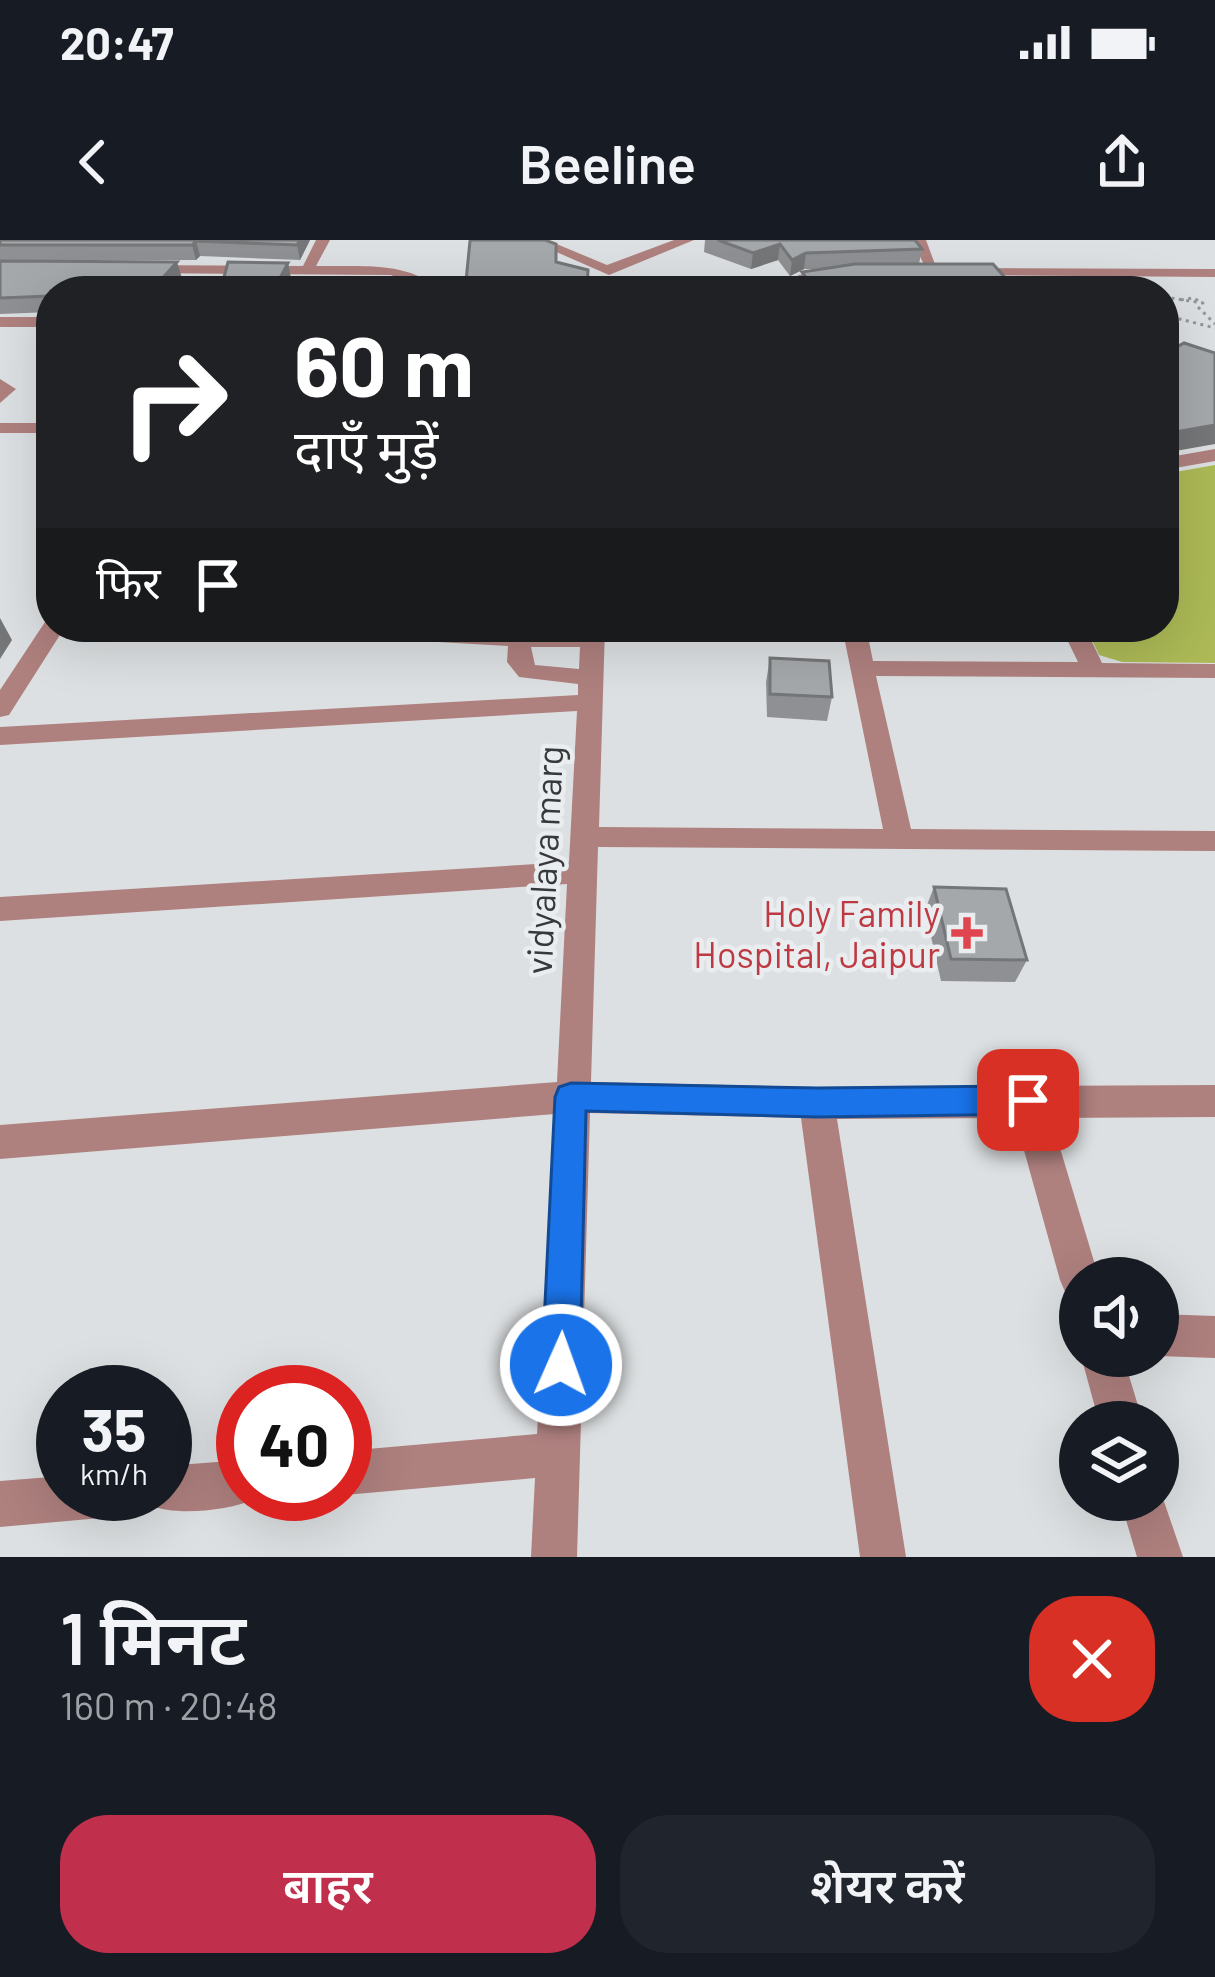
<!DOCTYPE html>
<html lang="hi">
<head>
<meta charset="utf-8">
<style>
	body { margin:0; font-family:Barlow,"Noto Sans Devanagari",sans-serif; background:#20242c; color:#f1f3f6; height:100vh; display:flex; flex-direction:column; font-size:45px; white-space:nowrap }
	* { box-sizing:border-box; margin:0 }
	p { font-size:39px; color:#9ea1a6 }
	.icon { flex:none; width:66px; height:66px; fill:none; stroke:currentColor; stroke-width:2; stroke-linecap:round; stroke-linejoin:round }
	.map { position:relative; height:1317px; overflow:hidden }
	.side { display:flex; flex-direction:column; background:#171b24; flex:1 }
	.side>* { flex:none }
	.banner { position:absolute; left:36px; top:36px; width:1143px; height:366px; border-radius:48px; box-shadow:0 12px 48px #0002; background:#202124; color:#fff; overflow:hidden }
	.fabs { position:absolute; left:1059px; top:1017px; display:grid; gap:24px }
	.fabs a { display:grid; place-items:center; width:120px; height:120px; border-radius:50%; background:#171b24; box-shadow:0 12px 48px #0002; font-size:60px }
	.speed { position:absolute; left:36px; top:1125px; display:flex; gap:24px; font-size:60px; font-weight:700; text-align:center }
	.speed>* { display:grid; place-content:center; width:156px; height:156px; border-radius:50%; background:#171b24; box-shadow:0 12px 48px #0002; line-height:1 }
	.speed small { font-size:30px; font-weight:400 }
	.speed .limit { border:18px solid #d22; background:#fff; color:#111 }
	.pin { position:absolute; display:grid; place-items:center; width:102px; height:102px; color:#fff; margin:-51px; border-radius:24px; box-shadow:0 6px 18px #0006 }
	.me { position:absolute; width:132px; margin:-66px; rotate:2deg; stroke-linejoin:round; filter:drop-shadow(0 0 9px #0008) }
	.turn { display:flex; align-items:center; gap:42px; height:252px; padding:0 60px; font-size:54px }
	.turn .icon { width:156px; height:156px; stroke-width:2.5 }
	.turn b { display:block; font-size:84px; line-height:102px }
	.then { display:flex; align-items:center; height:114px; padding:0 60px; background:#0003; gap:24px; font-size:45px }
	.round { display:grid; place-items:center; flex:none; width:126px; height:126px; border-radius:48px; background:#20242c }
	.overview { display:flex; align-items:center; justify-content:space-between; height:204px; padding:0 60px }
	h1 { font-size:72px; font-weight:600; line-height:90px }
	.primary-button { display:flex; gap:24px; margin-top:auto; padding:24px 60px }
	.primary-button a { flex:1; height:138px; border-radius:48px; background:#c0304d; color:#fff; font-size:48px; font-weight:600; line-height:138px; text-align:center }
	.primary-button a+a { background:#20242c; color:#f1f3f6 }
	.status { display:flex; justify-content:space-between; align-items:center; height:84px; padding:0 60px; background:#171b24; direction:ltr }
	.status svg { height:33px; fill:currentColor }
	header { display:flex; justify-content:space-between; align-items:center; height:156px; padding:0 60px; background:#171b24; font-size:54px; font-weight:600 }
	.map>svg:first-child { display:block }
	.green { fill:#acb956 }
	.lines { fill:none; stroke-linecap:round; stroke-linejoin:round }
	.path { stroke:#939597; stroke-width:3; stroke-dasharray:3 4.5; stroke-linecap:butt }
	.minor { fill:#ae807e; fill-rule:evenodd }
	.wall { fill:#8e9093 }
	.shaded-wall { fill:#747678 }
	.building { fill:#a5a8ab; stroke:#747678; stroke-width:3 }
	.route { fill:#1a73e8; stroke:#114b97; stroke-width:3 }
	.health-dot { fill:#e0444e; stroke:#eaedf0; stroke-width:4.5 }
	.labels { text-anchor:middle; dominant-baseline:central; stroke-width:9; stroke-linejoin:round; paint-order:stroke }
	.street-label { font-size:36px; fill:#373839; stroke:#eaedf0 }
	.health-label { font-size:36px; fill:#be3a42; stroke:#eaedf0; text-anchor:end }
</style>
</head>
<body>
<div class="status"><b>20:47</b><svg viewBox="0 0 49 12"><path d="M0 12V9h3v3zM5 12V6h3v6zM10 12V3h3v9zM15 12V0h3v12zM26 1h20v11H26zM47 4h2v5h-2z"/></svg></div>
<header><svg class="icon" aria-label="back" viewBox="0 0 24 24"><path d="M15 5l-7 7 7 7"/></svg>Beeline<svg class="icon" aria-label="share" viewBox="0 0 24 24"><path d="M12 15V3M7 8l5-5 5 5M5 13v7h14v-7"/></svg></header>
<div class="map">
<svg width="1215" height="1317" viewBox="0 0 1215 1317">
	<rect width="100%" height="100%" fill="#dde0e2"/>
	<path class="green" d="M1215,225V423L1122,422L1099,415L1086,387H1164V234Z"/>
	<g class="lines">
		<g class="path">
			<path d="M1164,57L1203,63L1193,58L1180,60"/>
			<path d="M1198,67L1215,84"/>
			<path d="M1164,75L1215,88"/>
		</g>
		<g class="minor">
			<path d="M21,0H36L0,30V19Z"/>
			<path d="M316,0H330L316,26C361,27 407,20 442,51H425L391,35L138,33L131,29L138,25L303,26Z"/>
			<path d="M529,0H547L607,25L674,0H694L609,35Z"/>
			<path d="M912,0H926L939,35H929Z"/>
			<path d="M963,28L1215,29V37L958,35Z"/>
			<path d="M837,29L842,36C818,41 794,51 770,51L799,35Z"/>
			<rect x="0" y="77" width="51" height="10"/>
			<path d="M0,139L16,149L0,163Z"/>
			<rect x="0" y="183" width="51" height="10"/>
			<path d="M1215,209V221L1164,230V218Z"/>
			<path d="M51,381V387H65L9,475L0,477V450L45,382Z"/>
			<path d="M359,387L581,393V387H605L599,587L883,589L842,387H866L873,421L1078,422L1061,387H1085L1102,423L1215,424V438L876,436L911,589L1215,591V611L598,607L591,842L817,847L1215,845V877L1051,878L1099,1038H1080V1060L1066,1054L1060,1040L1015,878L837,879L906,1317H860L801,878L590,873L577,1317H531L535,1238L345,1255L342,1254L345,1211L537,1194L555,874L0,919V885L557,842L567,644L0,681V657L569,622L577,471L0,505V487L578,455V444L519,437L507,422L508,406L368,398L360,396ZM531,407H580L579,429L535,425Z"/>
			<path d="M1158,1074L1215,1076V1118L1158,1116Z"/>
			<path d="M1081,1116H1123L1143,1182H1099Z"/>
			<path d="M243,1220V1254H260L259,1258C230,1270 178,1277 149,1265L145,1254H165V1226Z"/>
			<path d="M63,1236V1254H135L128,1270L112,1277L0,1287V1241Z"/>
			<path d="M1158,1244L1183,1317H1137L1120,1260H1158Z"/>
		</g>
	</g>
	<g class="wall">
		<path d="M0,0H310L300,20L200,16L196,20H0Z"/>
		<path d="M705,0H915L922,9L919,24L1017,51H797L798,43H801L802,32L825,29H804L790,36L778,20L751,29L704,12Z"/>
		<path d="M0,21L182,38L178,42L291,38L51,51V72L0,74Z"/>
		<path d="M770,418L832,457L827,481L767,477L766,442Z"/>
		<path d="M934,647L1027,720L1015,742L941,741L925,670Z"/>
	</g>
	<g class="shaded-wall">
		<path d="M300,0H310L300,20L297,5Z"/>
		<path d="M196,1L200,16L196,20L192,5Z"/>
		<path d="M780,4L778,20L751,29L753,13Z"/>
		<path d="M806,13L804,29L790,36L792,20Z"/>
		<path d="M177,22L182,38L170,51L159,42Z"/>
		<path d="M288,23L291,38L284,51H273Z"/>
		<path d="M1215,185V204L1164,213V194Z"/>
		<path d="M0,378L12,400L0,419Z"/>
	</g>
	<g class="building">
		<path d="M0,0H300L297,5L196,1L192,5H0Z"/>
		<path d="M472,0H545L556,4V22L588,30L587,51H465L470,1Z"/>
		<path d="M718,0H915L922,9L806,13L792,20L780,4L753,13Z"/>
		<path d="M0,21L177,22L159,42L223,41L228,22L288,23L273,51H51V56L0,58Z"/>
		<path d="M855,24H993L1017,51H803L798,43H810L802,32Z"/>
		<path d="M1164,103L1175,108L1184,103L1215,113V185L1164,194Z"/>
		<path d="M770,418L829,421L832,457L770,454Z"/>
		<path d="M934,647L1006,649L1027,720L951,719Z"/>
	</g>
	<path class="route" d="M571,843L817,848L1028,846L1039,850L1044,860L1039,870L1028,874L817,877L586,871L580,1125L574,1138L561,1144L548,1138L542,1125L555,857L559,847Z"/>
	<path class="health-dot" d="M961 675h12v12h12v12h-12v12h-12v-12h-12v-12h12z"/>
	<g class="labels">
		<g class="street-label">
			<text transform="translate(543 620) rotate(-87)">vidyalaya marg</text>
		</g>
		<g class="health-label">
			<text x="940" y="672">Holy Family<tspan x="940" dy="41">Hospital, Jaipur</tspan></text>
		</g>
	</g>
</svg>
<div class="fabs">
<a><svg class="icon" aria-label="sound" viewBox="0 0 24 24"><path d="M4 9h4l5-4v14l-5-4H4zM17 9q2 3 0 6"/></svg></a>
<a><svg class="icon" aria-label="layers" viewBox="0 0 24 24"><path d="M12 4l9 5-9 5-9-5zM3 14l9 5 9-5"/></svg></a>
</div>
<div class="speed"><div>35<small>km/h</small></div><div class="limit">40</div></div>
<div class="pin" style="left:1028px;top:860px;background:#d93025"><svg class="icon" aria-label="arrive" viewBox="0 0 24 24"><path d="M6 21V4h12l-3 4 3 4H6"/></svg></div>
<svg class="me" style="left:561px;top:1125px" viewBox="-20 -20 40 40"><circle r="17" fill="#1a73e8" stroke="#fff" stroke-width="3"/><path d="M0-11L8 9 0 5-8 9z" fill="#fff"/></svg>
<div class="banner">
<div class="turn"><svg class="icon" aria-label="right" viewBox="0 0 24 24"><path d="M7 20v-9h11M14 6l5 5-5 5"/></svg><div><b>60 m</b>दाएँ मुड़ें</div></div>
<div class="then">फिर<svg class="icon" aria-label="arrive" viewBox="0 0 24 24"><path d="M6 21V4h12l-3 4 3 4H6"/></svg></div>
</div>
</div>
<section class="side">
<div class="overview"><div><h1>1 मिनट</h1><p>160 m · 20:48</p></div><a class="round" style="background:#d93025;color:#fff"><svg class="icon" aria-label="close" viewBox="0 0 24 24"><path d="M6 6l12 12M18 6L6 18"/></svg></a></div>
<div class="primary-button"><a>बाहर</a><a>शेयर करें</a></div>
</section>
</body>
</html>
